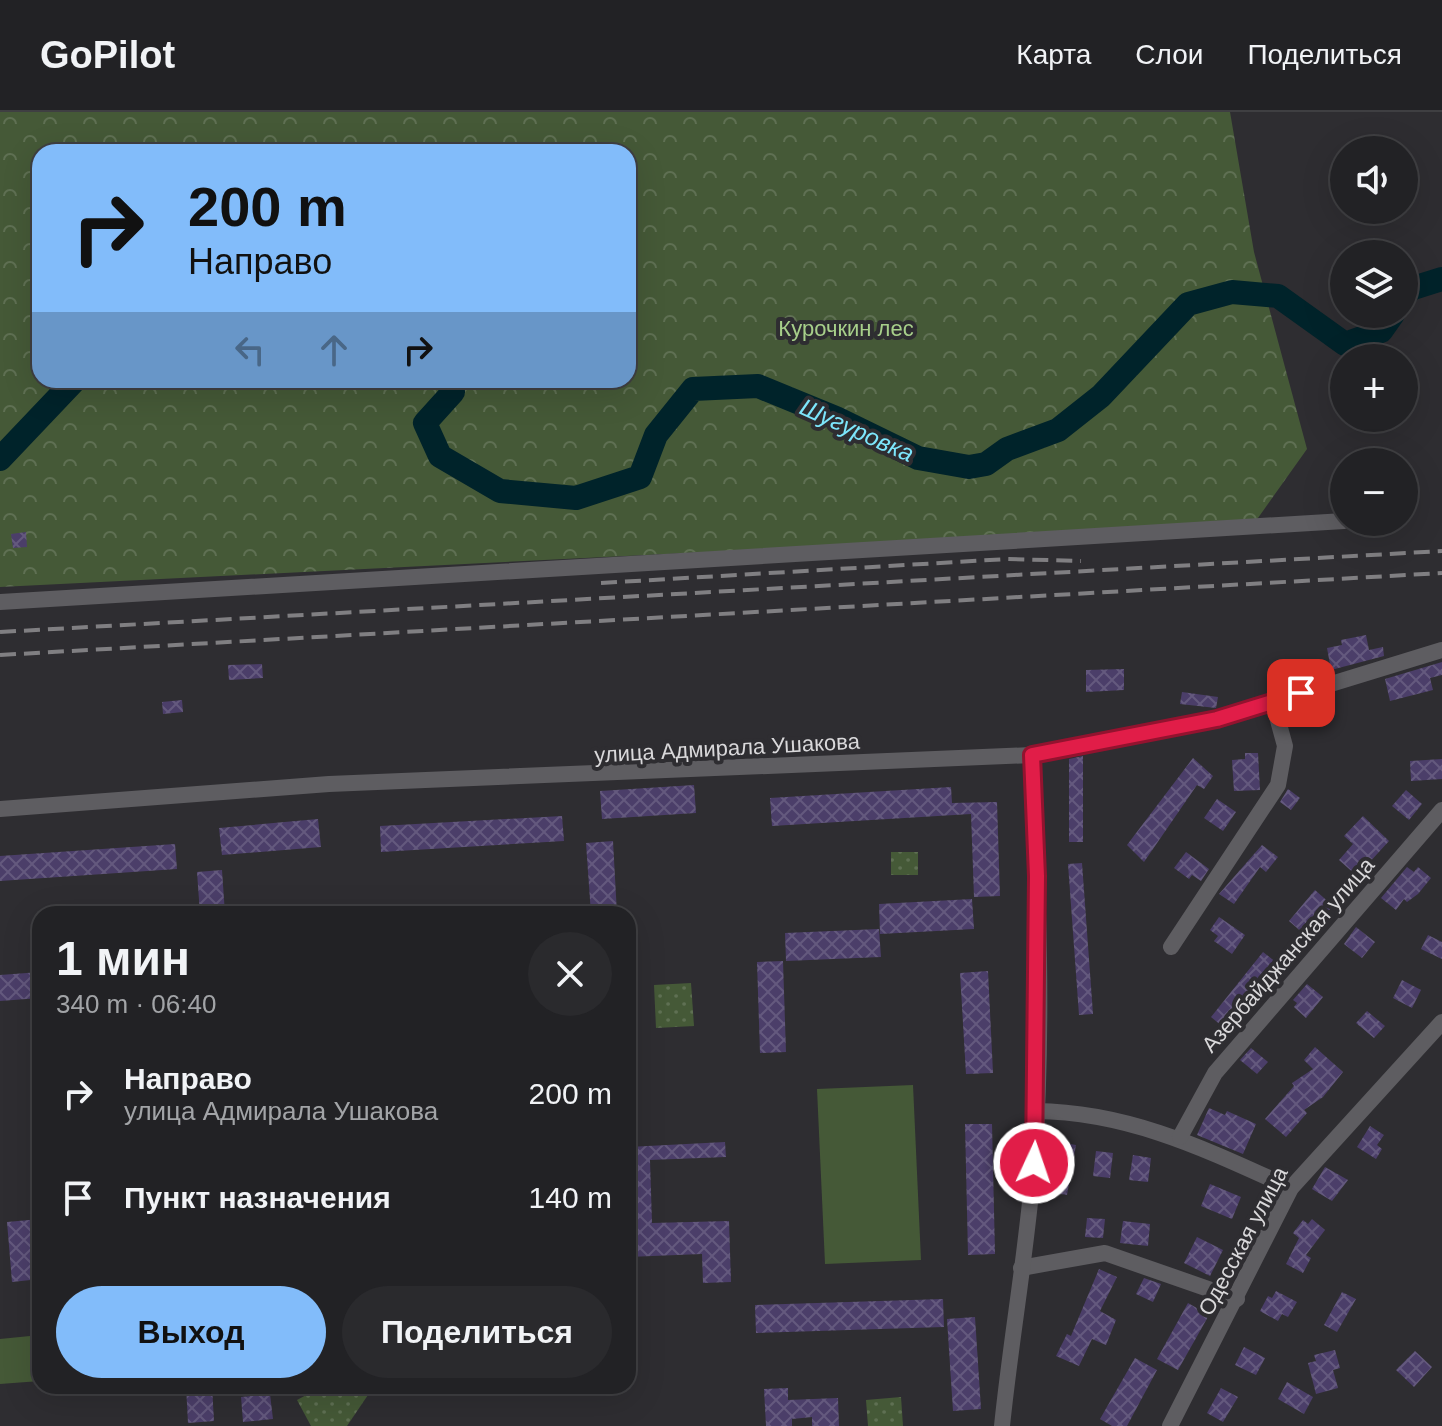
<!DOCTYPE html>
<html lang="ru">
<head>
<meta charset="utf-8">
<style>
	body { margin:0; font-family:Helvetica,sans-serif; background:#2a2a2d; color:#f1f3f6; height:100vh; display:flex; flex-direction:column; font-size:30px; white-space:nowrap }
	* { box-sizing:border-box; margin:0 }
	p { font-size:26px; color:#a2a4a7 }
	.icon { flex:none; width:44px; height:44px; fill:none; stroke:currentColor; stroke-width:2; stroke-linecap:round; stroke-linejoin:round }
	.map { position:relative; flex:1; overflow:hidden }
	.side { position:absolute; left:32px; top:794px; width:604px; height:488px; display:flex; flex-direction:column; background:#222225; border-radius:24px; box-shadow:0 8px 32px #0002,0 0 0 2px #3f3f42 }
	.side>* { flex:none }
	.banner { position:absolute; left:32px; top:32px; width:604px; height:244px; border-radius:24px; box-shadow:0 8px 32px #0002,0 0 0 2px #3f3f42; background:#82bcfa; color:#111; overflow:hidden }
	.buttons { position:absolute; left:1330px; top:24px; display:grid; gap:16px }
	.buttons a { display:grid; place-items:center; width:88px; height:88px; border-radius:50%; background:#222225; box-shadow:0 8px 32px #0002,0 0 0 2px #3f3f42; font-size:40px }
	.pin { position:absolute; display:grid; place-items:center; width:68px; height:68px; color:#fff; margin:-34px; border-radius:16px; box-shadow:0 4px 12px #0006 }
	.me { position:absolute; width:88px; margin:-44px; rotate:3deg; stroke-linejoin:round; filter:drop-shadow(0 0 6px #0008) }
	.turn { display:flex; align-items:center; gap:28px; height:168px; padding:0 24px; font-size:36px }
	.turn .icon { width:104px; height:104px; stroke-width:2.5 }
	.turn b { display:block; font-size:56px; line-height:68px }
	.lanes { display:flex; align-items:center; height:76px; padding:0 24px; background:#0003; justify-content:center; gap:40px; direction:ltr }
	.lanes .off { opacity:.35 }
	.round { display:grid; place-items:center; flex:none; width:84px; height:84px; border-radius:42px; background:#2a2a2d }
	.headline { display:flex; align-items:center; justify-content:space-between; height:136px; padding:0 24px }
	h1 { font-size:48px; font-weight:700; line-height:60px }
	.action { display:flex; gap:16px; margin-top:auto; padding:16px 24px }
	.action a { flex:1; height:92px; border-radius:48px; background:#82bcfa; color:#111; font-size:32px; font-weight:700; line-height:92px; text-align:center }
	.action a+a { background:#2a2a2d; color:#f1f3f6 }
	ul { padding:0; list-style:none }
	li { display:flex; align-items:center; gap:24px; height:104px; padding:0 24px }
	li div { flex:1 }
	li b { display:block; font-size:30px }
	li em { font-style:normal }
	header { display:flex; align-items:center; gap:48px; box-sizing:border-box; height:112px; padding:0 40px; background:#222225; border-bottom:2px solid #3f3f42 }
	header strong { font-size:38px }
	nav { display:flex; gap:44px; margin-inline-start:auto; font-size:28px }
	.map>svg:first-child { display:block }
	.grass { fill:url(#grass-dots) }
	.forest { fill:url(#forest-crowns); fill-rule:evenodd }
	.garden { fill:#455937 }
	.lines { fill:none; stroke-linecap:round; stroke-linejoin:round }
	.river { stroke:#00232a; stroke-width:24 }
	.building { fill:url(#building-cross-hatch) }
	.street { stroke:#5e5d61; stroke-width:16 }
	.rail { stroke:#807f82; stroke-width:4; stroke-dasharray:16 8; stroke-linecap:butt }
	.route-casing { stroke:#92132f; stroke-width:20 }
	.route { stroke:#e11d48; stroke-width:14 }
	.labels { text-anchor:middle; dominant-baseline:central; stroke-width:8; stroke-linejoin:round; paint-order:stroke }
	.park-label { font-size:22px; fill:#a7cf8a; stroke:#2e2d31 }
	.street-label { font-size:22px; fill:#d9d8da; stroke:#2e2d31 }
	.water-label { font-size:24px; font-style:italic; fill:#7de6fc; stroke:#2e2d31 }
</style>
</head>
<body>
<header>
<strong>GoPilot</strong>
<nav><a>Карта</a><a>Слои</a><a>Поделиться</a></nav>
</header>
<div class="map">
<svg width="1442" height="1314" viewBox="0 0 1442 1314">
	<defs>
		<pattern id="grass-dots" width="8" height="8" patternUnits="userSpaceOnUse" patternTransform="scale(2)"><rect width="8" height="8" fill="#455937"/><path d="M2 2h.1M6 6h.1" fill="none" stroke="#5f7053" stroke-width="1.8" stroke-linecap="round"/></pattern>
		<pattern id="forest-crowns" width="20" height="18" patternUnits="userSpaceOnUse" patternTransform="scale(2)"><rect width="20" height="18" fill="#455937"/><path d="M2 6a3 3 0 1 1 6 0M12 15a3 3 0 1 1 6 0" fill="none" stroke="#5f7053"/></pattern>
		<pattern id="building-cross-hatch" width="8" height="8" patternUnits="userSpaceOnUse" patternTransform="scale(2)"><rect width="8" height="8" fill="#4b3e69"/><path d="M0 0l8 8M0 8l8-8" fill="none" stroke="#64597e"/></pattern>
	</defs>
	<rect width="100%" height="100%" fill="#2e2d31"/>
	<g class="grass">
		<rect x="891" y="740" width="27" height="23"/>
		<path d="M691,871L694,914L656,916L654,873Z"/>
		<path d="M323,1274L372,1277L347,1314H311L297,1288Z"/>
		<path d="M901,1285L903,1314H868L866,1288Z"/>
	</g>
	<path class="forest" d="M0,0H1230L1254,140L1307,337L1253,413L0,475ZM40,40H628V268H40Z"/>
	<g class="garden">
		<path d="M913,973L921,1148L825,1152L817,977Z"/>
		<path d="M40,1223V1269L0,1272V1227Z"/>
	</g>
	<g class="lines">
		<g class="river">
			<path d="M1404,186L1410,177L1442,167"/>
			<path d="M450,268L453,280L425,311L440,344L500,379L576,386L640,365L656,323L693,277L758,274L836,306L918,346L969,355L986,352L1007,337L1058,318L1101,284L1188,192L1232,180L1278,184L1345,232L1381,219L1393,202"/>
			<path d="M0,347L75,268"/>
		</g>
	</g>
	<g class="building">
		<path d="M26,420L27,435L13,436L11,422Z"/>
		<path d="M1366,523L1369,538L1383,535L1384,544L1331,558L1327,536L1342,533L1341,528Z"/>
		<path d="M1442,550V563L1430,566L1433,578L1390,589L1385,567Z"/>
		<path d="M262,552L263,566L229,568L228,553Z"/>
		<path d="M1124,557V578L1086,580V558Z"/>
		<path d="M1182,580L1218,585L1216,596L1180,592Z"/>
		<path d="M182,588L183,600L163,602L162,590Z"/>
		<path d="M1245,641H1258L1260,678L1234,679L1232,648L1245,647Z"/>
		<path d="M1083,644V730H1069V647Z"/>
		<path d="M1193,646L1213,664L1204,677L1197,673L1144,750L1127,733Z"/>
		<path d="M1442,647V667L1411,669L1410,649Z"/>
		<path d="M694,673L696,701L602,707L600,679Z"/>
		<path d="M951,675L952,691L997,690L1000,784L974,785L971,702L772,714L770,686Z"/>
		<path d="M1288,677L1300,686L1291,698L1280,690Z"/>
		<path d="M1406,678L1422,692L1409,708L1392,694Z"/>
		<path d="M1217,687L1236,700L1223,719L1204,706Z"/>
		<path d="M562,704L564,729L381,740L380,714Z"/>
		<path d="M1363,704L1389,729L1357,764L1339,748L1353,732L1344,724Z"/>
		<path d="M318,707L321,735L222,743L219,716Z"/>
		<path d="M613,729L617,802H591L586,731Z"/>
		<path d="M175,732L177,757L0,769V744Z"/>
		<path d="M1262,733L1278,745L1266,760L1260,755L1234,792L1219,782Z"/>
		<path d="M1186,740L1209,757L1201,769L1192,763L1189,767L1174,756Z"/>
		<path d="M1082,751L1093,902L1079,903L1068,752Z"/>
		<path d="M1407,755L1414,760L1418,755L1431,766L1418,782L1407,790L1404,787L1396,798L1381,786Z"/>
		<path d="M222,758L225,802H200L197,760Z"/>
		<path d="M1315,778L1333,794L1305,823L1289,809Z"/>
		<path d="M972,787L974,817L880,822L879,792Z"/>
		<path d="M1219,805L1245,823L1232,842L1214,829L1218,824L1210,818Z"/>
		<path d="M1356,815L1375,830L1362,846L1344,832Z"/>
		<path d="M879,817L881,845L786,849L785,821Z"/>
		<path d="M1428,823L1442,830V847L1421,837Z"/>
		<path d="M1288,837L1298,846L1254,888L1228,919L1211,905L1263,840L1276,850Z"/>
		<path d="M783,849L786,940L760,941L757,850Z"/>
		<path d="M988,859L993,961L966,962L960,861Z"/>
		<path d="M40,860V886L0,889V863Z"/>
		<path d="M1402,868L1421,878L1412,896L1393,886Z"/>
		<path d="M1307,872L1323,885L1306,906L1294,895L1297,891L1293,888Z"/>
		<path d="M1367,899L1385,914L1374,926L1356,911Z"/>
		<path d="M1315,935L1343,960L1323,985L1304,998L1307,1001L1286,1025L1265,1007L1294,974L1292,971L1313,957L1304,948Z"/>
		<path d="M1251,936L1268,950L1257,962L1240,948Z"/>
		<path d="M1209,996L1225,1003L1227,999L1256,1012L1243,1042L1197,1023Z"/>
		<path d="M965,1012H992L995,1142L968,1143Z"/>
		<path d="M1370,1014L1384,1023L1377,1033L1382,1037L1376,1047L1357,1035Z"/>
		<path d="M1054,1029L1076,1033L1067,1083L1046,1080Z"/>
		<path d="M725,1030L726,1045L650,1048L652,1111L729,1109L731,1170L703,1171L702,1142L628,1145V1035Z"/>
		<path d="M1096,1039L1113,1041L1110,1066L1093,1064Z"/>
		<path d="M1133,1043L1151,1046L1148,1070L1129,1068Z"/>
		<path d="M1325,1055L1348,1068L1332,1089L1312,1077Z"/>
		<path d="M1210,1072L1241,1085L1232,1107L1201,1094Z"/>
		<path d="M1087,1106L1105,1107L1103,1126L1085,1125Z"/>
		<path d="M40,1107V1167L12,1170L7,1110Z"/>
		<path d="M1312,1107L1325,1118L1306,1143L1311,1146L1303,1161L1286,1152L1299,1126L1293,1121L1303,1108L1308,1112Z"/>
		<path d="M1123,1109L1150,1112L1148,1134L1120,1131Z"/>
		<path d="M1197,1125L1223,1138L1210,1164L1184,1151Z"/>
		<path d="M1099,1157L1117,1165L1100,1199L1116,1208L1106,1233L1092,1227L1079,1254L1056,1244L1067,1222L1071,1224Z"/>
		<path d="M1144,1166L1161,1172L1153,1190L1136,1182Z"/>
		<path d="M1276,1179L1297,1190L1288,1205L1282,1202L1278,1209L1260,1199L1268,1184L1272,1186Z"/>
		<path d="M1342,1180L1356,1187L1337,1220L1324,1213Z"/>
		<path d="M943,1187L944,1215L756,1221L755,1193Z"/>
		<path d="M1188,1191L1209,1203L1178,1258L1157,1247Z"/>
		<path d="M975,1205L981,1297L953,1299L947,1207Z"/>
		<path d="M1244,1235L1265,1246L1256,1263L1235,1253Z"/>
		<path d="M1335,1238L1340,1256L1333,1258L1338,1276L1316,1282L1308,1251L1316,1249L1314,1243Z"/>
		<path d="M1415,1239L1432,1255L1414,1275L1396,1258Z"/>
		<path d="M1135,1246L1157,1258L1127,1314H1112L1100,1307Z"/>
		<path d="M1287,1270L1313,1285L1304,1302L1278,1287Z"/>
		<path d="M186,1274H212L214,1309L188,1311Z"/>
		<path d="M788,1276V1288L838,1286L839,1314H812V1305L792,1307V1314H766L764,1277Z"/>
		<path d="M1221,1276L1238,1285L1223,1310L1207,1301Z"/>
		<path d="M270,1282L273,1307L243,1310L241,1285Z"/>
	</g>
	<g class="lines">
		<g class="street">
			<path d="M0,490L1344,409"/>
			<path d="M0,697L329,672L1032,643L1217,607L1442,538"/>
			<path d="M1171,835L1278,673L1285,634L1273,590"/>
			<path d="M1036,999C1130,1000 1207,1038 1291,1076"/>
			<path d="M1180,1025L1215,961L1442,698"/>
			<path d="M1021,1156L1105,1141L1237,1187"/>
			<path d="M1002,1314C1011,1226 1027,1138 1034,1049C1044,915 1038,778 1032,643"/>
			<path d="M1170,1314L1291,1076L1442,910"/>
		</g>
		<g class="rail">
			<path d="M601,471L1007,447L1081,449"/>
			<path d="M0,520L1442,439"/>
			<path d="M0,543L1442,461"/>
		</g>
	</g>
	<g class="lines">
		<defs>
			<path id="route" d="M1034,1051L1037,764L1032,643L1217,607L1301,581"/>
		</defs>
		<use href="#route" class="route-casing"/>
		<use href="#route" class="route"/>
	</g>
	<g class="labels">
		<g class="park-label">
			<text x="846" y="216">Курочкин лес</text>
		</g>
		<g class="street-label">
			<text transform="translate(727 636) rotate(-3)">улица Адмирала Ушакова</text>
			<text transform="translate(1288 843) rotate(-49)">Азербайджанская улица</text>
			<text transform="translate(1243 1129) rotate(-62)">Одесская улица</text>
		</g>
		<g class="water-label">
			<text transform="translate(857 318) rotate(24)">Шугуровка</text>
		</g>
	</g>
</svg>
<div class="buttons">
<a><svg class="icon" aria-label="sound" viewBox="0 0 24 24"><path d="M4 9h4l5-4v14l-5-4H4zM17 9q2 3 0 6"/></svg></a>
<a><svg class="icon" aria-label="layers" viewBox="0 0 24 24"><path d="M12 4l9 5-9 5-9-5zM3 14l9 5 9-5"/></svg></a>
<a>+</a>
<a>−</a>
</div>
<div class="pin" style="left:1301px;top:581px;background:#d93025"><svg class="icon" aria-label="arrive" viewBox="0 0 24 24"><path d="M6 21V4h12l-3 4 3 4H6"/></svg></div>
<svg class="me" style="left:1034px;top:1051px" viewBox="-20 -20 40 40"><circle r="17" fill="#e11d48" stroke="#fff" stroke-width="3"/><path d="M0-11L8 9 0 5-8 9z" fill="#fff"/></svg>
<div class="banner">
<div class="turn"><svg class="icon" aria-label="right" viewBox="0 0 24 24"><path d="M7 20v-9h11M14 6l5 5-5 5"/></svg><div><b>200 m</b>Направо</div></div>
<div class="lanes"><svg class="icon off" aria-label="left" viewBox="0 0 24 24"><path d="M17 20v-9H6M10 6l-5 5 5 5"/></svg><svg class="icon off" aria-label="ahead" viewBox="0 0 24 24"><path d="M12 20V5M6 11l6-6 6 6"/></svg><svg class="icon" aria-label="right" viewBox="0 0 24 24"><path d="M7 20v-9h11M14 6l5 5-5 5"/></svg></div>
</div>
<section class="side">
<div class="headline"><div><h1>1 мин</h1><p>340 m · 06:40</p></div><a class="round"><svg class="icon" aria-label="close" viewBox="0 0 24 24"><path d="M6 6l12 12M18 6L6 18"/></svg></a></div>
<ul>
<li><svg class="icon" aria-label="right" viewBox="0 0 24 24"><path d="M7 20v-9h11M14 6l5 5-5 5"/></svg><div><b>Направо</b><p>улица Адмирала Ушакова</p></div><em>200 m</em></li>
<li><svg class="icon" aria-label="arrive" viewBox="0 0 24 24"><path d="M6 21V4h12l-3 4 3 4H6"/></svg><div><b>Пункт назначения</b></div><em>140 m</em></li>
</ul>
<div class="action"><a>Выход</a><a>Поделиться</a></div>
</section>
</div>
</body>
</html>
